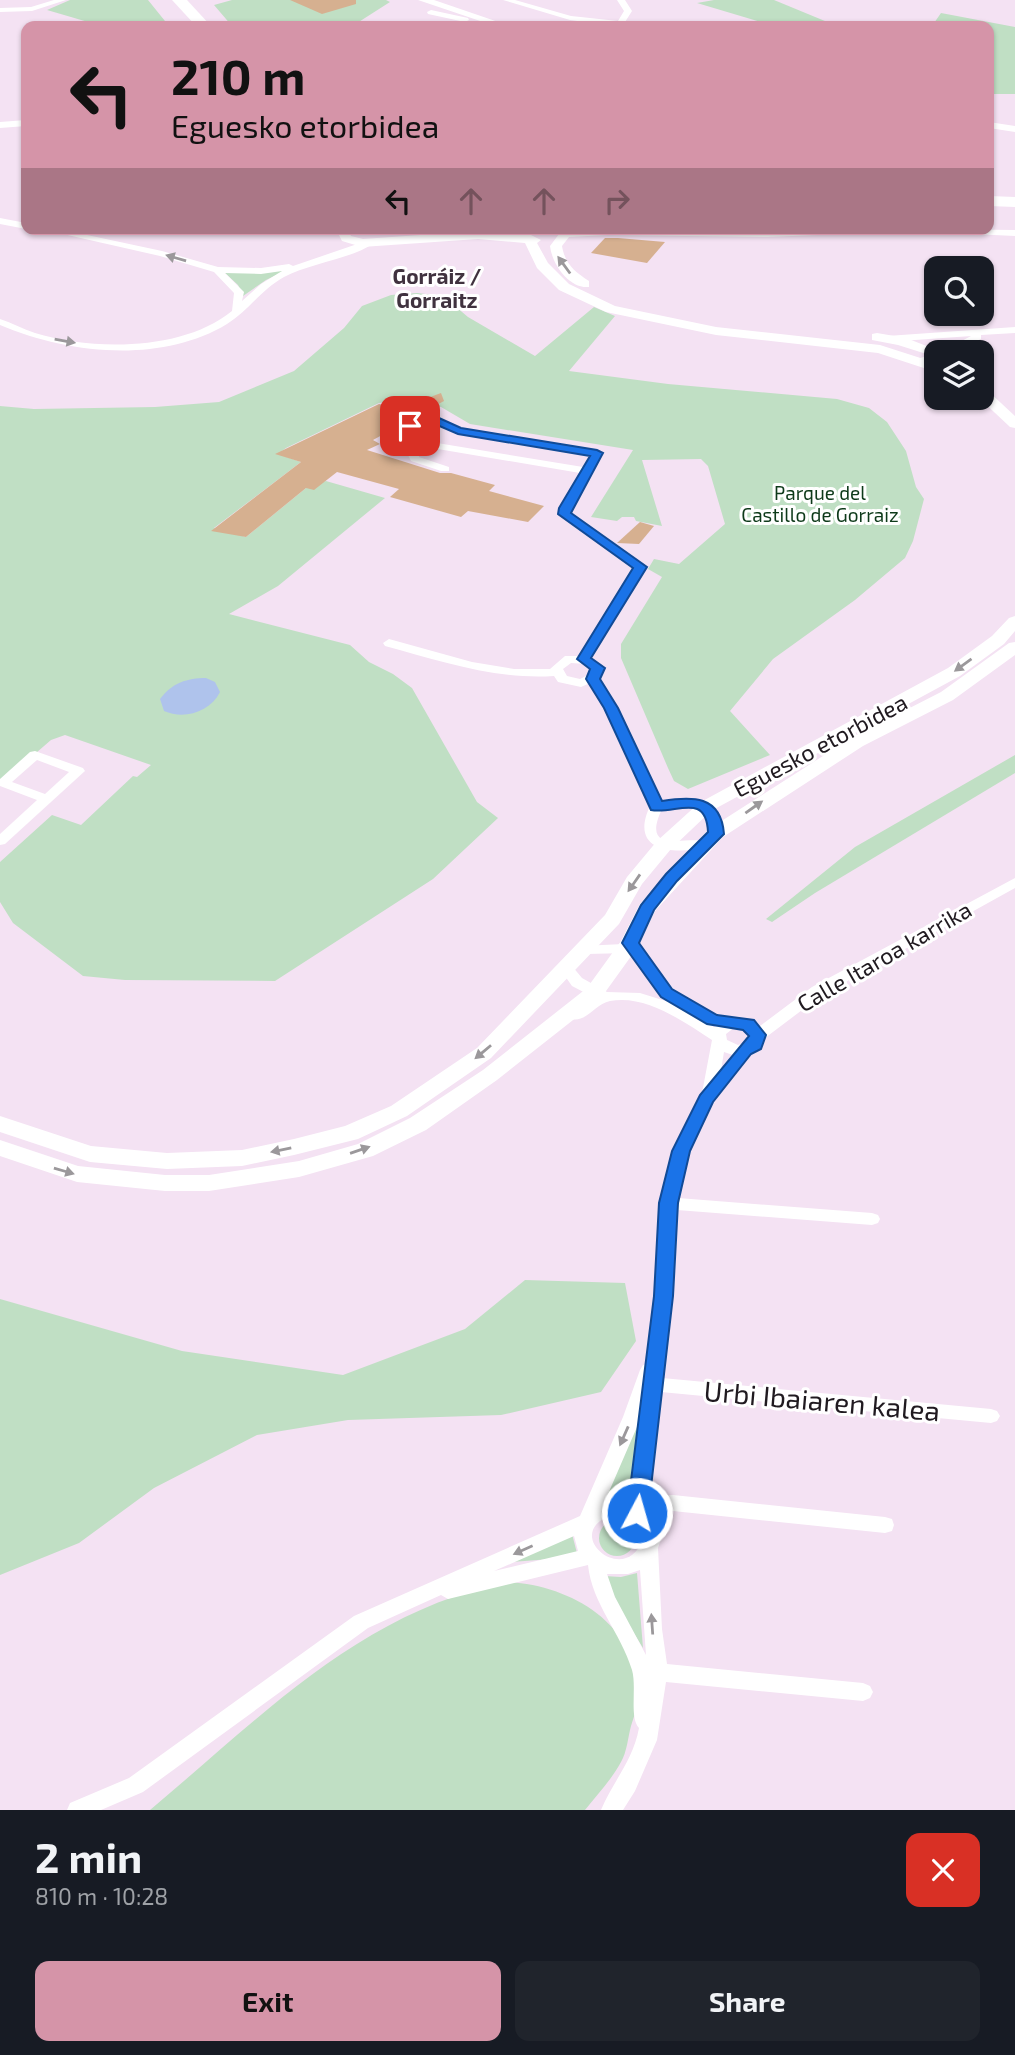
<!DOCTYPE html>
<html lang="en">
<head>
<meta charset="utf-8">
<style>
	body { margin:0; font-family:"Exo 2",sans-serif; background:#20242c; color:#f1f3f6; height:100vh; display:flex; flex-direction:column; font-size:26px; white-space:nowrap }
	* { box-sizing:border-box; margin:0 }
	p { font-size:23px; color:#9ea1a6 }
	.icon { flex:none; width:38px; height:38px; fill:none; stroke:currentColor; stroke-width:2; stroke-linecap:round; stroke-linejoin:round }
	.map { position:relative; height:1810px; overflow:hidden }
	.side { display:flex; flex-direction:column; background:#171b24; flex:1 }
	.side>* { flex:none }
	.top-card { position:absolute; left:21px; top:21px; width:973px; height:214px; border-radius:14px; box-shadow:0 2px 5px #0004; background:#d594a8; color:#111; overflow:hidden }
	.buttons { position:absolute; left:924px; top:256px; display:grid; gap:14px }
	.buttons a { display:grid; place-items:center; width:70px; height:70px; border-radius:14px; background:#171b24; box-shadow:0 2px 5px #0004; font-size:35px }
	.pin { position:absolute; display:grid; place-items:center; width:60px; height:60px; color:#fff; margin:-30px; border-radius:14px; box-shadow:0 4px 10px #0006 }
	.me { position:absolute; width:77px; margin:-38px; rotate:6deg; stroke-linejoin:round; filter:drop-shadow(0 0 5px #0008) }
	.turn { display:flex; align-items:center; gap:24px; height:147px; padding:0 35px; font-size:32px }
	.turn .icon { width:91px; height:91px; stroke-width:2.5 }
	.turn b { display:block; font-size:49px; line-height:60px }
	.lanes { display:flex; align-items:center; height:66px; padding:0 35px; background:#0003; justify-content:center; gap:35px; direction:ltr }
	.lanes .off { opacity:.35 }
	.round { display:grid; place-items:center; flex:none; width:74px; height:74px; border-radius:14px; background:#20242c }
	.overview { display:flex; align-items:center; justify-content:space-between; height:119px; padding:0 35px }
	h1 { font-size:42px; font-weight:700; line-height:52px }
	.button { display:flex; gap:14px; margin-top:auto; padding:14px 35px }
	.button a { flex:1; height:80px; border-radius:14px; background:#d594a8; color:#111; font-size:28px; font-weight:700; line-height:80px; text-align:center }
	.button a+a { background:#20242c; color:#f1f3f6 }
	.map>svg:first-child { display:block }
	.green { fill:#c0dfc4 }
	.water { fill:#afc3ec }
	.building { fill:#d6b090 }
	.lines { fill:none; stroke-linecap:round; stroke-linejoin:round }
	.street { fill:#fff; fill-rule:evenodd }
	.secondary { fill:#fff; fill-rule:evenodd }
	.highway { fill:#fff; fill-rule:evenodd }
	.oneway { fill:#9b989b }
	.route { fill:#1a73e8; stroke:#114b97; stroke-width:2 }
	.labels { text-anchor:middle; dominant-baseline:central; stroke-width:6; stroke-linejoin:round; paint-order:stroke }
	.far-park-label { font-size:19px; fill:#0e3a1a; stroke:#fff }
	.far-quarter-label { font-size:21px; font-weight:bold; fill:#40323f; stroke:#fff }
	.street-label { font-size:23px; fill:#201a20; stroke:#fff }
	.near-street-label { font-size:28px; fill:#201a20; stroke:#fff }
</style>
</head>
<body>
<div class="map">
<svg width="1015" height="1810" viewBox="0 0 1015 1810">
	<rect width="100%" height="100%" fill="#f4e2f3"/>
	<g class="green">
		<path d="M70,0H148L169,26H88V22L47,10Z"/>
		<path d="M232,0H386L390,2L354,25L357,26H232L214,5Z"/>
		<path d="M714,0H774L837,26H774L697,3Z"/>
		<path d="M941,13L1015,27V94H989V26H932Z"/>
		<path d="M289,269L266,280L243,296L238,285L225,273H258Z"/>
		<path d="M417,293L443,296L468,317L535,356L594,307L615,316L569,371L668,384L837,399L869,408L887,422L906,451L916,487L924,499L913,541L905,558L855,600L773,659L730,711L770,755L688,789L674,781L668,768L621,658V644L662,577L648,569L654,559L679,564L725,524L708,466L701,459L642,460L662,526L636,521L634,517H622L617,521L591,517L633,450L470,424L441,407L406,400L379,403L286,448L278,454L301,462L214,528L246,537L306,488L326,481L385,498L278,586L229,614L350,645L369,662L393,674L412,688L477,802L498,818L433,879L275,981L125,980L83,976L13,923L0,902V862L52,815L81,825L133,776L137,777L151,765L65,735L51,740L0,784V406L34,409L155,407L219,402L294,371L344,328L362,306L391,295Z"/>
		<path d="M1015,755V773L815,893L772,922L766,919L855,847Z"/>
		<path d="M525,1280L625,1283L636,1341L601,1392L501,1415L348,1420L257,1435L154,1488L79,1543L0,1575V1299L182,1351L343,1375L465,1329Z"/>
		<path d="M642,1417L637,1505L597,1502L618,1458Z"/>
		<circle cx="617" cy="1538" r="18"/>
		<path d="M572,1534L578,1557L511,1562Z"/>
		<path d="M637,1573L643,1648L619,1609L604,1576L621,1577Z"/>
		<path d="M509,1582C572,1586 637,1624 639,1694C639,1704 634,1716 631,1726C628,1737 627,1752 621,1762C612,1779 597,1795 585,1810H150C260,1718 362,1610 509,1582Z"/>
	</g>
	<path class="water" d="M206,678L215,682L220,692C210,712 184,720 164,711L160,699C172,683 187,678 206,678Z"/>
	<g class="building">
		<path d="M290,0H356V4L322,14Z"/>
		<path d="M605,238H618L665,242L647,263L591,253Z"/>
		<path d="M441,393L444,401L373,440L380,444L367,450L440,473H451L495,485L489,491L544,506L528,522L468,511L461,517L390,497L399,489L337,472L314,490L306,488L246,537L211,531L301,462L275,454L379,404L388,406L396,401L406,406Z"/>
		<path d="M640,522L654,526L639,544L617,543Z"/>
	</g>
	<g class="lines">
		<g class="street">
			<path d="M54,0H66L32,11L0,12V8L31,7Z"/>
			<path d="M503,0H515L571,16L618,21L624,11L617,0H625L632,11L625,22L650,26H615L570,20Z"/>
			<path d="M431,10L468,18L469,20L465,22L428,14L427,12Z"/>
			<path d="M0,218L26,223V229L0,224Z"/>
			<path d="M41,229H59L162,251L218,267L261,268L289,264L293,266L366,241L374,243C352,259 310,263 284,277C262,289 248,311 227,324C161,364 68,354 0,325V319C12,323 23,329 35,333C93,351 183,351 232,311L234,293L214,272L160,256ZM282,271L261,284L242,301L244,292L225,273L261,274Z"/>
			<path d="M608,229L767,231L897,229L893,232L767,237L608,235L568,237L563,234L568,231Z"/>
			<path d="M927,229L1015,230V236L931,232Z"/>
			<path d="M1015,327V333L981,335V339L966,346L964,352H954L956,344L971,336L887,342L882,339L887,336Z"/>
			<path d="M936,354V360L917,363L912,360Z"/>
			<path d="M428,413L461,428L597,450L602,453L570,513L646,567L591,658L604,668L599,679L610,694L661,801C693,797 716,797 723,833L721,836H711L707,821L699,810L687,807L662,809C638,860 695,831 711,844L709,847C675,855 628,853 650,806L598,694L590,683L581,687L558,682L554,676C495,680 441,661 385,646L383,643L389,639L472,662L514,669H550L565,656H580L634,568L558,514L559,508L580,473L432,448L419,453V457L449,467V471H441L411,461L408,455L415,447L388,435ZM428,420L458,434L590,455L583,467L431,442L424,444L402,435ZM571,663L587,664L592,669L590,674L580,679L567,676L563,669Z"/>
			<path d="M35,751L83,768L85,771L5,844L0,845V834L37,800L0,786V779L30,752ZM37,760L69,772L45,794L12,782Z"/>
			<path d="M1015,878V888L822,995L765,1038L760,1048L751,1052L712,1102L689,1151L678,1198L872,1213L878,1215L880,1219L878,1223L872,1225L677,1210L672,1296L662,1378L991,1409L997,1411L1000,1416L997,1421L991,1423L661,1392L648,1500L657,1496L673,1495L885,1517L892,1519L894,1525L892,1531L885,1533L673,1511L651,1515L661,1539L658,1548L662,1629L667,1664L863,1683L870,1686L873,1692L870,1698L863,1701L666,1682L657,1740L635,1791L623,1810H601C613,1781 633,1761 639,1728C629,1717 637,1687 632,1670C621,1633 592,1604 588,1565L448,1599L441,1595L368,1628L143,1792L101,1810H67L70,1803L129,1778L354,1616L580,1516L623,1417L640,1370L643,1365L647,1364L656,1296L661,1203L673,1151L702,1093L712,1040C684,1022 646,994 610,1001C595,1004 586,1023 571,1019L569,1015L571,1011L593,997L572,986L560,969L567,964L572,966L582,978L607,992L640,993L672,1003L655,988L629,953L586,954L579,949L581,946L624,944L625,940H635C655,969 677,1002 713,1013C729,1018 747,1015 760,1026L812,987ZM703,1020L718,1025L714,1027ZM735,1027L745,1030L751,1035L749,1041L738,1045L727,1040L726,1034ZM724,1052L733,1055L721,1070ZM640,1420L629,1501L616,1498L605,1501ZM616,1514C631,1517 640,1524 643,1539C625,1590 556,1530 616,1514ZM574,1536L578,1551L494,1571ZM640,1570L646,1655L615,1597L607,1574H628Z"/>
		</g>
		<g class="secondary">
			<path d="M418,0H434L510,26H495Z"/>
			<path d="M26,120V126L0,128V122Z"/>
			<path d="M989,122L1015,126V132L989,128Z"/>
			<path d="M336,229H348L351,236L363,239L478,231L517,235L515,229H527L529,234L541,240L537,243L548,263L569,284L615,306L716,327L880,345L936,363V372L878,353L716,335L606,312L559,290L537,268L525,243L478,239L362,247L342,241Z"/>
			<path d="M563,233L569,237L562,246C565,264 575,272 589,281V287C569,289 552,264 550,246L559,234Z"/>
			<path d="M877,333L906,338L942,352H936V357L898,345L872,340V334Z"/>
			<path d="M982,389L987,390L1015,416V428L1010,427L978,397H982Z"/>
			<path d="M1015,616V631L1004,644L960,676L711,811L671,849L642,884L619,924L491,1058L407,1116L358,1139L294,1155L242,1166L167,1169L90,1162L0,1132V1116L91,1146L167,1153L242,1150L294,1139L345,1126L391,1106L477,1048L605,915L627,877L657,841L699,803L948,668L992,636L1009,618Z"/>
			<path d="M1015,642V655L953,700L863,746L723,837L655,911L637,948L601,998L497,1080L426,1130L373,1156L299,1177L209,1191H165L77,1182L0,1156V1140L78,1166L165,1175H209L299,1161L358,1144L410,1118L483,1070L587,988L621,941L640,904L709,829L851,738L941,692L1009,643Z"/>
		</g>
		<g class="highway">
			<path d="M172,0H187L211,26H196Z"/>
			<path d="M989,196L1015,197V207L989,206Z"/>
		</g>
	</g>
	<defs><path id="oneway-solid" d="M-6-.8H1V-3.2L6.5 0L1 3.2V.8H-6Z" transform="scale(1.75)"/></defs>
	<g class="oneway">
		<use href="#oneway-solid" transform="translate(176 258) rotate(-164)"/>
		<use href="#oneway-solid" transform="translate(564 265) rotate(-126)"/>
		<use href="#oneway-solid" transform="translate(65 341) rotate(10)"/>
		<use href="#oneway-solid" transform="translate(963 665) rotate(144)"/>
		<use href="#oneway-solid" transform="translate(754 807) rotate(-35)"/>
		<use href="#oneway-solid" transform="translate(634 883) rotate(125)"/>
		<use href="#oneway-solid" transform="translate(483 1052) rotate(140)"/>
		<use href="#oneway-solid" transform="translate(281 1150) rotate(168)"/>
		<use href="#oneway-solid" transform="translate(360 1150) rotate(-19)"/>
		<use href="#oneway-solid" transform="translate(64 1171) rotate(16)"/>
		<use href="#oneway-solid" transform="translate(624 1436) rotate(114)"/>
		<use href="#oneway-solid" transform="translate(523 1550) rotate(156)"/>
		<use href="#oneway-solid" transform="translate(652 1624) rotate(-94)"/>
	</g>
	<path class="route" d="M428,413L461,428L597,450L603,453L571,513L647,567L591,658L605,668L600,679L618,708L662,801C692,796 721,795 724,834L677,881L654,910L639,943L672,989L717,1015L754,1020L766,1035L761,1049L751,1054L713,1102L690,1151L678,1203L673,1296L648,1513L645,1519L637,1522L630,1519L627,1513L654,1296L659,1203L672,1151L700,1095L749,1036L743,1030L707,1024L661,997L622,943L641,905L666,874L708,832C706,791 675,815 651,810L604,708L586,679L590,669L577,659L633,568L558,514L559,508L590,456L458,434L428,421L410,429L404,426Z"/>
	<g class="labels">
		<g class="far-park-label">
			<text x="820" y="492">Parque del<tspan x="820" dy="22">Castillo de Gorraiz</tspan></text>
		</g>
		<g class="far-quarter-label">
			<text x="437" y="275">Gorráiz /<tspan x="437" dy="24">Gorraitz</tspan></text>
		</g>
		<g class="street-label">
			<text transform="translate(820 745) rotate(-28)">Eguesko etorbidea</text>
			<text transform="translate(884 956) rotate(-30)">Calle Itaroa karrika</text>
		</g>
		<g class="near-street-label">
			<text transform="translate(822 1400) rotate(5)">Urbi Ibaiaren kalea</text>
		</g>
	</g>
</svg>
<div class="buttons">
<a><svg class="icon" aria-label="search" viewBox="0 0 24 24"><circle cx="10" cy="10" r="6"/><path d="M15 15l6 6"/></svg></a>
<a><svg class="icon" aria-label="layers" viewBox="0 0 24 24"><path d="M12 4l9 5-9 5-9-5zM3 14l9 5 9-5"/></svg></a>
</div>
<div class="pin" style="left:410px;top:426px;background:#d93025"><svg class="icon" aria-label="arrive" viewBox="0 0 24 24"><path d="M6 21V4h12l-3 4 3 4H6"/></svg></div>
<svg class="me" style="left:637px;top:1513px" viewBox="-20 -20 40 40"><circle r="17" fill="#1a73e8" stroke="#fff" stroke-width="3"/><path d="M0-11L8 9 0 5-8 9z" fill="#fff"/></svg>
<div class="top-card">
<div class="turn"><svg class="icon" aria-label="left" viewBox="0 0 24 24"><path d="M17 20v-9H6M10 6l-5 5 5 5"/></svg><div><b>210 m</b>Eguesko etorbidea</div></div>
<div class="lanes"><svg class="icon" aria-label="left" viewBox="0 0 24 24"><path d="M17 20v-9H6M10 6l-5 5 5 5"/></svg><svg class="icon off" aria-label="ahead" viewBox="0 0 24 24"><path d="M12 20V5M6 11l6-6 6 6"/></svg><svg class="icon off" aria-label="ahead" viewBox="0 0 24 24"><path d="M12 20V5M6 11l6-6 6 6"/></svg><svg class="icon off" aria-label="right" viewBox="0 0 24 24"><path d="M7 20v-9h11M14 6l5 5-5 5"/></svg></div>
</div>
</div>
<section class="side">
<div class="overview"><div><h1>2 min</h1><p>810 m · 10:28</p></div><a class="round" style="background:#d93025;color:#fff"><svg class="icon" aria-label="close" viewBox="0 0 24 24"><path d="M6 6l12 12M18 6L6 18"/></svg></a></div>
<div class="button"><a>Exit</a><a>Share</a></div>
</section>
</body>
</html>
